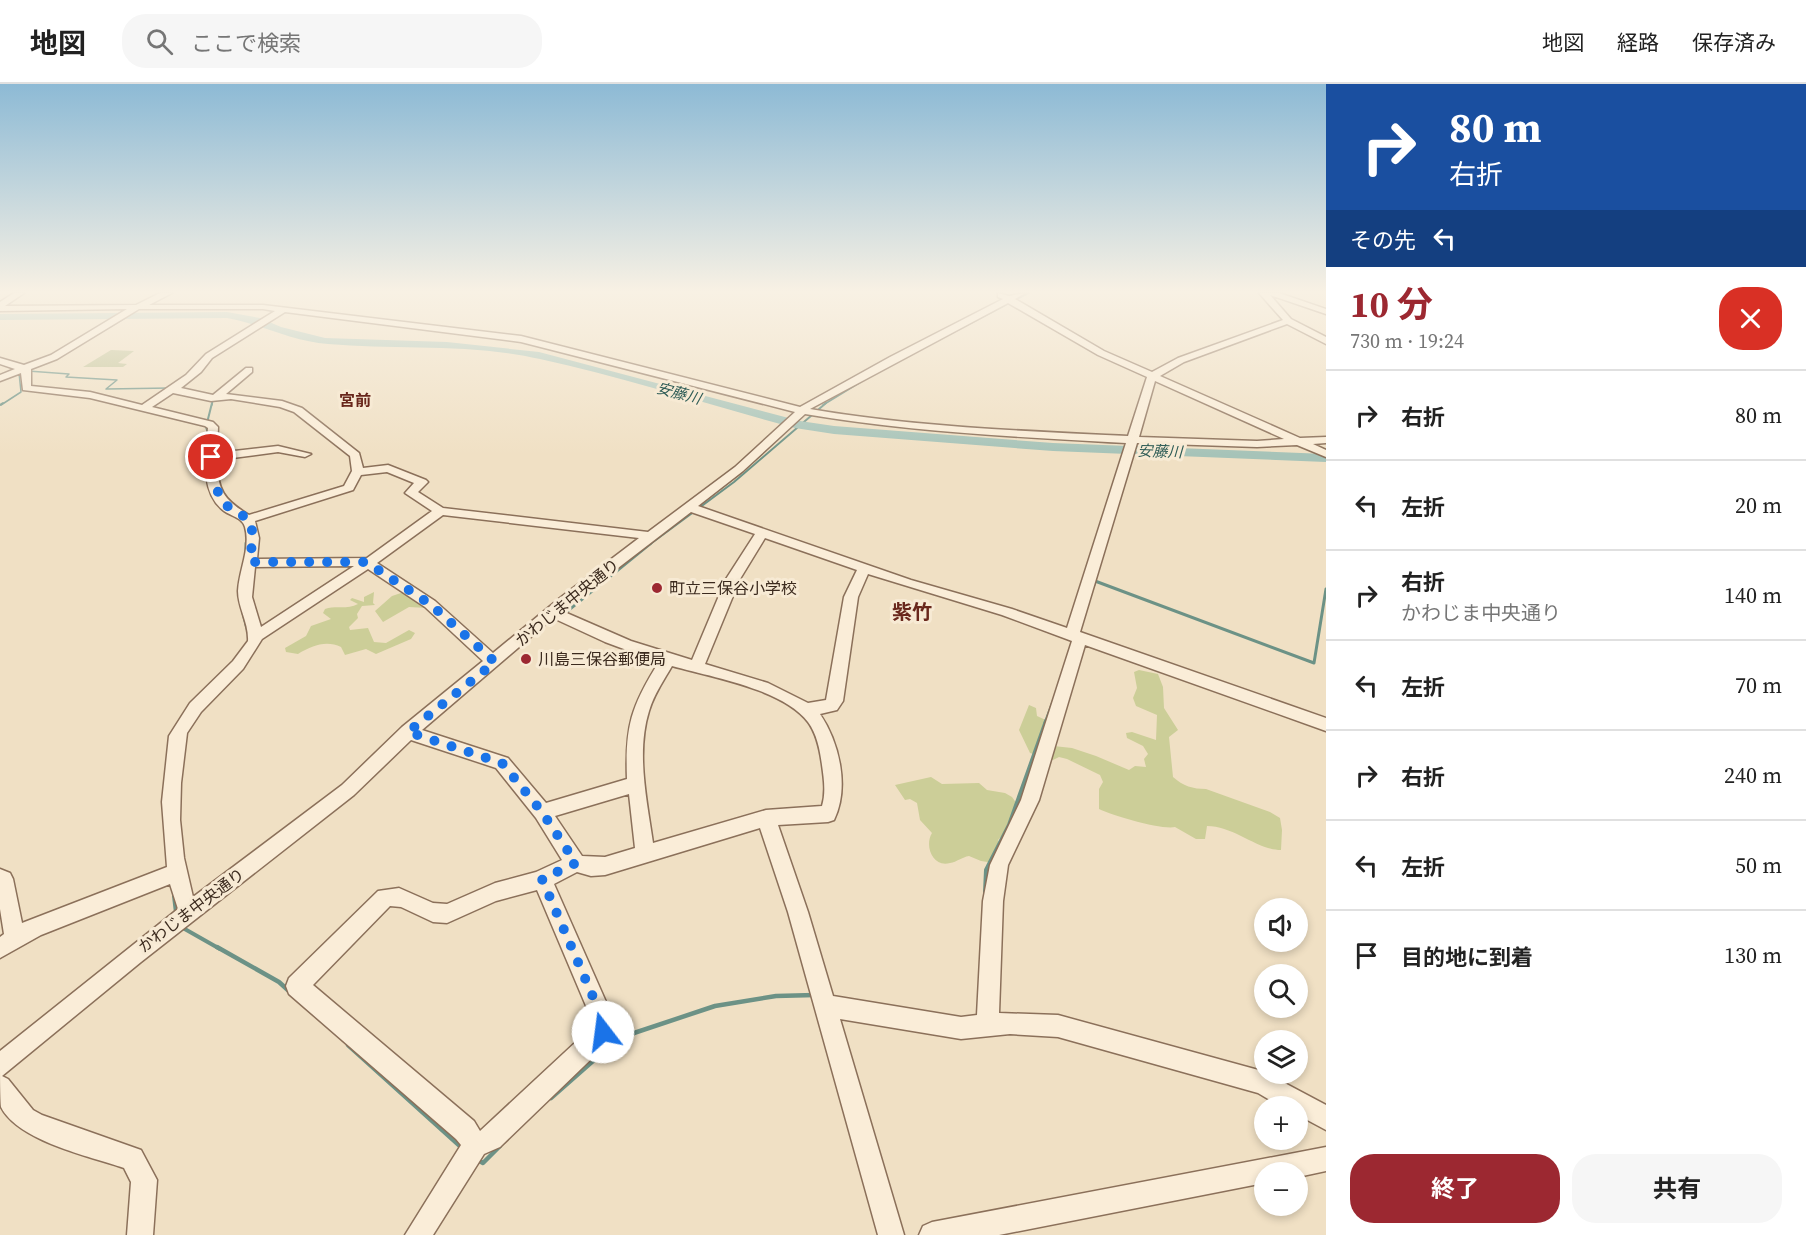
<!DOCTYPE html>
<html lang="ja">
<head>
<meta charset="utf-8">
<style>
	body { margin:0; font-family:"Source Serif 4","Noto Sans JP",serif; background:#f6f6f6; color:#222; height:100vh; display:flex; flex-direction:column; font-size:22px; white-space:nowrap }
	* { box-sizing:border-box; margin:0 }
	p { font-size:20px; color:#767676 }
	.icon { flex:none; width:33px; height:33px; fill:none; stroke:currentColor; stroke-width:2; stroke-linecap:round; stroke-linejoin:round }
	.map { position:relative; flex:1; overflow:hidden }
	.sheet { display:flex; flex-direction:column; background:#fff; width:480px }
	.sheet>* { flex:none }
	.guide { background:#1a4fa0; color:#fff; overflow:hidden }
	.buttons { position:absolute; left:1254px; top:814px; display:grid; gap:12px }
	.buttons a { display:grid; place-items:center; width:54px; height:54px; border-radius:50%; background:#fff; box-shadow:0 3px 9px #0003; font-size:30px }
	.pin { position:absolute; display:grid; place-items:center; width:51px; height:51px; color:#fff; margin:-26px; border:3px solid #fff; border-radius:50%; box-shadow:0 2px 6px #0007 }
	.me { position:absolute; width:66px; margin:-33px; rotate:345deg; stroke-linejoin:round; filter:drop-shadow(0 0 4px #0008) }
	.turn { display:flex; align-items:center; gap:21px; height:126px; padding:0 24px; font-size:27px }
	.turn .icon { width:78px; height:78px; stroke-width:2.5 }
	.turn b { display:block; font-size:42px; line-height:51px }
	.then { display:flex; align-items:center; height:57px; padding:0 24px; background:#0003; gap:12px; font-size:22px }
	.round { display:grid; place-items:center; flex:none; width:63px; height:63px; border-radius:24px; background:#f6f6f6 }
	.head { display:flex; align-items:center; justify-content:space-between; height:102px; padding:0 24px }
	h1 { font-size:36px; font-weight:700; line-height:45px; color:#9c2831 }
	.action { display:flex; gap:12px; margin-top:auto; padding:12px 24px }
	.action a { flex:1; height:69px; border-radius:24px; background:#9c2831; color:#fff; font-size:24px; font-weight:700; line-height:69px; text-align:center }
	.action a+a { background:#f6f6f6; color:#222 }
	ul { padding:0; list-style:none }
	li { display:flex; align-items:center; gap:18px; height:90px; padding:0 24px; border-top:2px solid #e0e0e0 }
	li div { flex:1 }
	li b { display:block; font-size:22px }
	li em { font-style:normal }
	header { display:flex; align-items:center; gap:36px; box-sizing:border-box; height:84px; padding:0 30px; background:#fff; border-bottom:2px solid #e0e0e0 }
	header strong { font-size:28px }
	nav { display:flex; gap:33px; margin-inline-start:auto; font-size:21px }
	.search { width:420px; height:54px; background:#f6f6f6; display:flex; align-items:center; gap:15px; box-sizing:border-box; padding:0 21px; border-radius:24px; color:#767676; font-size:22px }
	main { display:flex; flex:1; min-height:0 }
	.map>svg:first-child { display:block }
	.green { fill:#ccce98 }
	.cemetery { fill:#c1c397 }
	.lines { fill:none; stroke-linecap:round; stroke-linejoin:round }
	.stream-far4 { stroke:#6c9286; stroke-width:1.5 }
	.stream-far3 { stroke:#6c9286; stroke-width:2 }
	.stream-far2 { stroke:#6c9286; stroke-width:3 }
	.stream-far1 { stroke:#6c9286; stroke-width:4 }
	.stream { stroke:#6c9286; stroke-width:4.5 }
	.river { fill:#a6c3b8; fill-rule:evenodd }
	.minor-casing { stroke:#8b705a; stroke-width:3 }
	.minor { fill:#faedd8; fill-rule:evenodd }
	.route { stroke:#1a73e8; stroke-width:10; stroke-dasharray:0 18 }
	.poi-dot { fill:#9c2831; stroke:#f7ead4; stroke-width:2 }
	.labels { text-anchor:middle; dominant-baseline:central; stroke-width:6; stroke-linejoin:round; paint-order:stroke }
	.far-water-label { font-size:15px; font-style:italic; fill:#2d5b55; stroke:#f7ead4 }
	.far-quarter-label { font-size:16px; font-weight:bold; fill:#69271c; stroke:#f7ead4 }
	.poi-label { font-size:16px; fill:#3b2a1e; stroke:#f7ead4; text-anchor:start }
	.street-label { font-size:16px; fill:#3b2a1e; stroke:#f7ead4 }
	.quarter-label { font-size:20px; font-weight:bold; fill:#69271c; stroke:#f7ead4 }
</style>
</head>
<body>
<header>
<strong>地図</strong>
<div class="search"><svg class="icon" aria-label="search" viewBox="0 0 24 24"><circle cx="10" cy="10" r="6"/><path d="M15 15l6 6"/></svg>ここで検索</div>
<nav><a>地図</a><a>経路</a><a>保存済み</a></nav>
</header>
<main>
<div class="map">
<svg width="1326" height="1151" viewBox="0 0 1326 1151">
	<rect width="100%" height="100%" fill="#f0e0c4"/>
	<g class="green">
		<path d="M407,507L427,524L409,523L383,538L375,527L392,512Z"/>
		<path d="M374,508L373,519L375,521L362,522L357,530L358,534L349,543L350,546L368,544L374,558L386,559L409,546L415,549L411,555L376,570L366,565L345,571L341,563C327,556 312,561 298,570L286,568L285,564L306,552L311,542L331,535L323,529L325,525C336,521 347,526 358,520L350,516L352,514L364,518V513Z"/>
		<path d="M1139,586L1158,590L1163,603L1164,624L1178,646L1169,653L1173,693C1183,702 1193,705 1206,705L1270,728L1280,734L1282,746L1281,766C1257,766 1234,742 1207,742L1205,755H1196L1175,743C1162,746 1113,732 1099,725V705L1103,698L1100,691L1067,675L1059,673L1053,676L1030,669L1019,646L1029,621L1036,624L1037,632L1050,638L1044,661L1072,664L1096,672L1129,686L1135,682L1146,683L1144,675L1148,670L1143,662L1127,654L1126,649L1132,648L1156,656L1157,631L1136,622L1133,614L1137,604L1134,588Z"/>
		<path d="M931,693L942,700L979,699L987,706L1005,709L1012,713L1019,723L1014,738L998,756L1001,765L994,779L981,777L969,772C962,773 957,778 950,779C933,784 924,762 932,749L920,736L917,719L910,715L905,716L895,701Z"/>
	</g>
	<path class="cemetery" d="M111,266L134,267L118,279L127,280L123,283H83Z"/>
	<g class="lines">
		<g class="stream-far4">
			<path d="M935,258L1029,209"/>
			<path d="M69,267L132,230"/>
			<path d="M31,285L50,277"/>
			<path d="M28,287L69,290L66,293L117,296L106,305L170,304"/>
			<path d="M1,321L21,308L19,289"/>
			<path d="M212,321L213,315"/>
			<path d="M823,321L864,296"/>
		</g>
		<g class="stream-far3">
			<path d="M0,321L3,319"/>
			<path d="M208,349L206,343L212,319"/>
			<path d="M246,461L247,449"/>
			<path d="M649,461L734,398L826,319"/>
		</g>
		<g class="stream-far2">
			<path d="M246,467V459"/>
			<path d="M1094,501L1095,497L1314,579L1326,505"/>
			<path d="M243,529L248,548"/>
			<path d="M565,529L651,459"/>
			<path d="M1045,639L1054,615"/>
		</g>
		<g class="stream-far1">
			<path d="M985,808L986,786L1009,741L1046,637"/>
			<path d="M174,812L176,829"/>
			<path d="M183,844L220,865"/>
		</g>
		<g class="stream">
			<path d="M217,863L279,898L290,908"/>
			<path d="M348,961L461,1063"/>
			<path d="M551,1014L619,954L715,922L776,912L815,911"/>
			<path d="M478,1076L483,1079L500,1062"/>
		</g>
		<path class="river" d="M227,228L260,234L281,243L325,254L447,258L539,268L800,337L834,342L1053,359L1326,370V378L1053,367L834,350L795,344C710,321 626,294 540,275C471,259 398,266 328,260C293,258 261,240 227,234L0,236V230Z"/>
		<defs>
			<g id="minor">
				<path d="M14,209H24L5,222L136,221L160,209H172L149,221H263L521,252L800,323L890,273L1003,215L998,213V209L1009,212L1025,209L1015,215L1104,267L1152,288L1178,274L1283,236L1259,209H1279L1326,225V230L1270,211L1291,235L1326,253V260L1287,240L1184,278L1160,292L1300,354L1326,353V359L1313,360L1326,366V373L1297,361L1257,363L1137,359L1080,548L1326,634V647L1085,561L1039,716L1008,781L1003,817L999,929L1058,931L1262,987L1326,1021V1046L1298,1031V1023H1282L1258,1009L1058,953L1010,950L961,955L840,935L904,1151H878L788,828L760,744L605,791L591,792L577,788L554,800L614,936V948L611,956L500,1063L484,1070L433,1151H405L461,1061L456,1055L289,910L286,902L289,894L378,807L399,804L433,819L447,820L495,799L536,788L562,776L536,734L496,684L411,656L354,711L141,878L2,992L8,995L33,1026L42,1031L141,1066L157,1096L153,1151H127L131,1098L124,1084C89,1072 18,1057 1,1023C0,1013 0,980 0,967L178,825L170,800L41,851L0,874V853L4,850L0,825V785L10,789L13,795L22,839L167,783L162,718L169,652L190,619L233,577L248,557C249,539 238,524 238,507C239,486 251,464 245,443C243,434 231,432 224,427C199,408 206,370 208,344L205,342L90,314L23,306L21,289L0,297V291L15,285L0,280V274L24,281L51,271L127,225L0,227V218ZM1008,219L1098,271L1147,293L1128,352C1022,347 915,343 810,325ZM139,225H263L275,227L206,270L186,291L142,321L90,308L31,302V285L57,275ZM285,228L521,258L795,328L735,383L648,448L443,424L418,408L428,398L426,396L388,381L363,384L359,369L302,324L282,317L226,310L252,288V284H246L213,311L181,304L201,288L212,274ZM1155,297L1284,355L1257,357L1139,353ZM173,309L211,317L231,315L280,323L294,328L350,372L352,387L344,402L249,431C224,416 217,406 217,376L278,368L305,373L311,370L278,362L217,369L218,343L213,338L152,323ZM805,330C911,348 1019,353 1126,359L1067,544L1012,525L911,496L698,422L743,387ZM387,388L414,399L405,409L432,427L367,474L257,475L259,454L255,437L353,406L361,391ZM691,428L755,450L726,495L692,576L631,557L562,527ZM443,431L639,454L560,514L493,569L435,517L377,479ZM765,454L857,486L844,513L826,616L808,619L768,599L705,580L740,495ZM354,482L261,543L252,513L255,483ZM368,485L425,523L483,577L402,643L342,701L193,813L184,774L180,736L181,699L187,649L201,628L243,585L262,555ZM868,490L1002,531L1072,557L1021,716L990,781L983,817L977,931L961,933L833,912L808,828L778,741L828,738L834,736C850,703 839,658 820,630L837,626L843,617L858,513ZM553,534L605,558L659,578C631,622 625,643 627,695L546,719L508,674L422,646ZM672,582C711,593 783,605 808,638C817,650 820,666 822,681C824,695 826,709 822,722L766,726L653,759C647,717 636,669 649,627C654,610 664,596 672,582ZM629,710L635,764L605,773L582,772L555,732ZM537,806L592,936V943L480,1047L474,1037L313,901L390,822L401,823L433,838L447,839L496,817Z"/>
				<path d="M1326,1063V1087L1298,1093V1089H1264V1099L999,1151H919L923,1142L932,1138Z"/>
			</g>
		</defs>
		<use href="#minor" class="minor-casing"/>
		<use href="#minor" class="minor"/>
	</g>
	<linearGradient id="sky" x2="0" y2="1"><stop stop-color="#8dbad5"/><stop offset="0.56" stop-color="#f8f1e4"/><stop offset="1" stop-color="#f8f1e4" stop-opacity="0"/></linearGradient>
	<rect width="1326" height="371" fill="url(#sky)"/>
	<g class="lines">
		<path class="route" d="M211,373L213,398L224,420L248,435L252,444L251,478H366L430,520L495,578L408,648L502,679L542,728L576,779L542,795L603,936V948"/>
	</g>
	<g class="poi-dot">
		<circle cx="657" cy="504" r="6"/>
		<circle cx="526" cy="575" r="6"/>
	</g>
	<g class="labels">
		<g class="far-water-label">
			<text transform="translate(679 309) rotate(15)">安藤川</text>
			<text transform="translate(1160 367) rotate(2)">安藤川</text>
		</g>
		<g class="far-quarter-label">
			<text x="355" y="316">宮前</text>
		</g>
		<g class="poi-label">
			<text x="669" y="504">町立三保谷小学校</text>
			<text x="538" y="575">川島三保谷郵便局</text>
		</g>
		<g class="street-label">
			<text transform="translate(567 518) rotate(-39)">かわじま中央通り</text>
			<text transform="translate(191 826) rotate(-37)">かわじま中央通り</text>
		</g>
		<g class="quarter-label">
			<text x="912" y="528">紫竹</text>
		</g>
	</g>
</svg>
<div class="buttons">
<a><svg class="icon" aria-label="sound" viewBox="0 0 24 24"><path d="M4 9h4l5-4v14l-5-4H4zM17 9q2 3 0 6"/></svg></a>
<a><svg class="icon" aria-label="search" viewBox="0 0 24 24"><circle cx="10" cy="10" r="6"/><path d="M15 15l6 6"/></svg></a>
<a><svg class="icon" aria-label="layers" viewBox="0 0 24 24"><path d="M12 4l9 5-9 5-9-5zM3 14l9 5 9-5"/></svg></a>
<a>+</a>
<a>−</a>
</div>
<div class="pin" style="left:211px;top:373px;background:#d93025"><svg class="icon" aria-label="arrive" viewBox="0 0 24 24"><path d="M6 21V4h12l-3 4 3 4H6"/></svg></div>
<svg class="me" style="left:603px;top:948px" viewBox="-20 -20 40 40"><circle r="19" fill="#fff"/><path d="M0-13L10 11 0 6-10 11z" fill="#1a73e8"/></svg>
</div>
<section class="sheet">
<div class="guide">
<div class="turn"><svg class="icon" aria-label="right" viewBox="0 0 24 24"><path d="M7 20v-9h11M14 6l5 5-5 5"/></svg><div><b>80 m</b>右折</div></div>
<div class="then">その先<svg class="icon" aria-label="left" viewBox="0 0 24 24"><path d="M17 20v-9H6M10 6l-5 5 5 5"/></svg></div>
</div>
<div class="head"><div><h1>10 分</h1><p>730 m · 19:24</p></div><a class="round" style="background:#d93025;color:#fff"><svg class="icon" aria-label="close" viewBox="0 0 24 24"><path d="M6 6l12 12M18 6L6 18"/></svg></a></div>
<ul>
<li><svg class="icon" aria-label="right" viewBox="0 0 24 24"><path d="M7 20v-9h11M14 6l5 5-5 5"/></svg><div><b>右折</b></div><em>80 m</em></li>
<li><svg class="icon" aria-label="left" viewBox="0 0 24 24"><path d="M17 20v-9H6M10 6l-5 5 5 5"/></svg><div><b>左折</b></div><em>20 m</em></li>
<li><svg class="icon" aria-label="right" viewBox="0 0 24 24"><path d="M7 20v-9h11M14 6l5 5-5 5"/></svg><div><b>右折</b><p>かわじま中央通り</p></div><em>140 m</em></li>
<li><svg class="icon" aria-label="left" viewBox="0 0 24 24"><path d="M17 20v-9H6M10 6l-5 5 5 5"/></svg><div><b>左折</b></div><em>70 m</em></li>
<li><svg class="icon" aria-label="right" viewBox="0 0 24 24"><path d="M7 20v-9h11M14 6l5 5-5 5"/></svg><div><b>右折</b></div><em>240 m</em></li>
<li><svg class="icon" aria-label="left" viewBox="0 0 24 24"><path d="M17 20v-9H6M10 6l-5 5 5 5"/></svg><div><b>左折</b></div><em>50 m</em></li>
<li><svg class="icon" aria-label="arrive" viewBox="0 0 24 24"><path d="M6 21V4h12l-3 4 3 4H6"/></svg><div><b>目的地に到着</b></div><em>130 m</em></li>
</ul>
<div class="action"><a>終了</a><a>共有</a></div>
</section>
</main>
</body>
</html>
